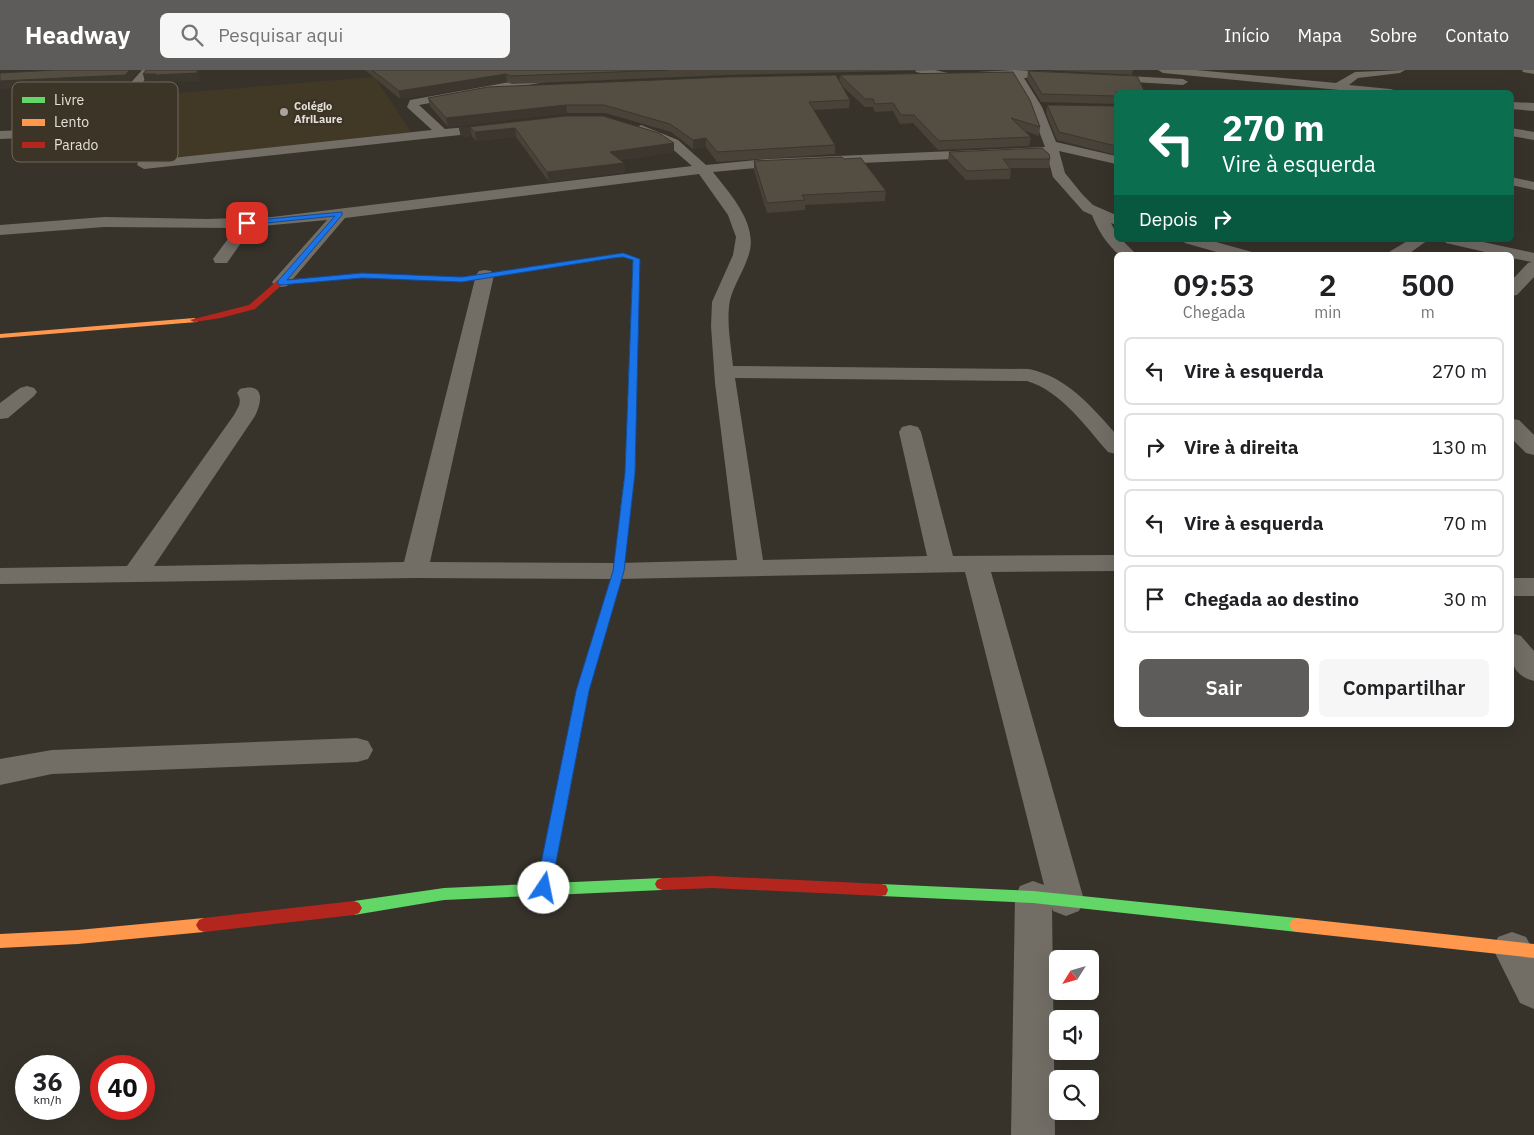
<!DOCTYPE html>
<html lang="pt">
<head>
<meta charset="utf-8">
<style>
	body { margin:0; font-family:"IBM Plex Sans",sans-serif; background:#f6f6f6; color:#202124; height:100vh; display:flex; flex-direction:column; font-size:19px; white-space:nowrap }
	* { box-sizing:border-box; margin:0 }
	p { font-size:16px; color:#757577 }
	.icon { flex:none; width:28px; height:28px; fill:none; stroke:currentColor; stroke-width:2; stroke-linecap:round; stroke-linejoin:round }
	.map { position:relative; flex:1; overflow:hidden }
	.panel { position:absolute; left:1114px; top:182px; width:400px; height:475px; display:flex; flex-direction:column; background:#fff; border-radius:8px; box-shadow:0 5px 20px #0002 }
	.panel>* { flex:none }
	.banner { position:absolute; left:1114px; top:20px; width:400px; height:152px; border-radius:8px; box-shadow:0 5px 20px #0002; background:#0b6e4f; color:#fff; overflow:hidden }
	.needle { width:32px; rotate:233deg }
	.fabs { position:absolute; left:1049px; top:880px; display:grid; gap:10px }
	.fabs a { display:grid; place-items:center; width:50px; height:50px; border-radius:8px; background:#fff; box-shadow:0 5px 20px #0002; font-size:25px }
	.speed { position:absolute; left:15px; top:985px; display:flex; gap:10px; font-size:25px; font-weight:700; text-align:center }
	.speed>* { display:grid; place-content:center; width:65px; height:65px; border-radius:50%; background:#fff; box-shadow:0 5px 20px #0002; line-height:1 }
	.speed small { font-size:12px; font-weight:400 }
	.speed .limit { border:8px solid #d22; background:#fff; color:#111 }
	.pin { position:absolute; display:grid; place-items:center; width:42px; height:42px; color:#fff; margin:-21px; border-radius:10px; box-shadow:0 2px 8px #0006 }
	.me { position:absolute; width:55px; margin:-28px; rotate:11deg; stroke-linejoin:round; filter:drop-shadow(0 0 4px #0008) }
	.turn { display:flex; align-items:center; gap:18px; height:105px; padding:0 25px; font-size:22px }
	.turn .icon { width:65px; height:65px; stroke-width:2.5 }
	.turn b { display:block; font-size:35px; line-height:42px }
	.then { display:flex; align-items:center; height:48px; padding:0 25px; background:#0003; gap:10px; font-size:19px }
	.eta { display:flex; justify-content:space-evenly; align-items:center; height:85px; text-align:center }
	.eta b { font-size:30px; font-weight:600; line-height:35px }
	.button { display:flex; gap:10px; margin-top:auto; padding:10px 25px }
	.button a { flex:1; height:58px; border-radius:8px; background:#5d5c5a; color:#fff; font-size:20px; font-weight:600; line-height:58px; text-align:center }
	.button a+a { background:#f6f6f6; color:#202124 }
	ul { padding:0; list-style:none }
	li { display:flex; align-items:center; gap:15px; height:68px; margin:0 10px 8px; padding:0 15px; border:2px solid #e0e0e0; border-radius:8px }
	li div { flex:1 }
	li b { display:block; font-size:19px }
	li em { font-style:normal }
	header { display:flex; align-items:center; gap:30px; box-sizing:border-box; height:70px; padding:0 25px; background:#5d5c5a; color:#fff }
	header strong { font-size:24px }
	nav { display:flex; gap:28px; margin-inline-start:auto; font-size:18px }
	.search { width:350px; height:45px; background:#f6f6f6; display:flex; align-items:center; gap:12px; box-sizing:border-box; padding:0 18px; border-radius:8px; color:#757577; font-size:19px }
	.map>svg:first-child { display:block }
	.built { fill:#423826 }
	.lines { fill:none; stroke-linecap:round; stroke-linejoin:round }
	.street { fill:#726e66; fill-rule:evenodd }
	.fast { fill:#63d668; fill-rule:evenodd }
	.slow { fill:#ff974d; fill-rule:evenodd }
	.jam { fill:#b3261e; fill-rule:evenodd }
	.wall { fill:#484238 }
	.shaded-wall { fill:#3b362e }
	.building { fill:#544d41; stroke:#3b362e }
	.route { fill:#1a73e8; stroke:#114b97 }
	.poi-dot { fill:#a8a39b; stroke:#3c3426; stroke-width:2 }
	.labels { text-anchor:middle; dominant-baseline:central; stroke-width:5; stroke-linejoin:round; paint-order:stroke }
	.far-poi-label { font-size:11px; font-weight:bold; fill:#e5e0d7; stroke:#3c3426; text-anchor:start }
	.key { fill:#3c3426; stroke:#6f685b; stroke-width:1 }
	.key-label { font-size:14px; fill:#e5e0d7 }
</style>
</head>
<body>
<header>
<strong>Headway</strong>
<div class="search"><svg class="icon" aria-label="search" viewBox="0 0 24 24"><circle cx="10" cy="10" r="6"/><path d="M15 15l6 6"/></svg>Pesquisar aqui</div>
<nav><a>Início</a><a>Mapa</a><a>Sobre</a><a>Contato</a></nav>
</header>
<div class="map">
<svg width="1534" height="1065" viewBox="0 0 1534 1065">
	<rect width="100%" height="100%" fill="#37332b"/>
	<path class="built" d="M375,7L411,62L147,91L178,23Z"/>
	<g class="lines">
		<g class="street">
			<path d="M142,0H153L137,19L159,25L163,29L165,58L153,90L432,60L409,39L407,37L410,30L577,0H599L594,3L419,35L445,59L501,54L503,57L497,61L144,99L137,95L151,62L0,69V61L153,55L151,30L135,26L19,35L13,32L19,29L126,20L127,17Z"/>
			<path d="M915,0H935L948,3L949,5L944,8L916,2Z"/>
			<path d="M1014,0L1183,9L1188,12L1183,15L1050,7L1024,8L1042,37L1056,72L1116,86V94L1059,81L1065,103L1082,124L1093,135L1116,145V155L1111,153L1116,163V170H1122L1137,185H1119C1107,174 1098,161 1092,145L1083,141L1053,107L1047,85L767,97L713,102C731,125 760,156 748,187C743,202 734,215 730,230C726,251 731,275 733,296L1029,299C1067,307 1091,336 1116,364V384L1108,382C1085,356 1061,321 1027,311L735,308L763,490L927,486L899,362L902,357L910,355L918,357L921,362L953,486L1116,485V501L991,502L1084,830L1079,841L1066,846L1053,841L1052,838L1055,1065H1011L1015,827L1020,816L1033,811L1044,815L965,502L618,509L415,508L0,514V498L127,496L234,345C238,337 243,332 237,323L240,319C264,312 263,330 255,346L154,496L404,492L476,205L479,201L485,200L491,201L494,205L430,492L618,493L737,490L715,313L711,256L712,232L733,185L736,167L728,145L699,104L345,148L287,216L281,217L275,216L272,212L327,150L252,157L227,193H215L213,189L236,158L104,157L0,165V155L104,147L207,149L272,147L692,96L669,76L637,62L635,59L641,55L678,70L706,95L767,89L1045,77L1030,37L1014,8H978L973,5L978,2Z"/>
			<path d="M1158,0H1196L1336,13L1355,2L1405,0L1400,3L1358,8L1349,15L1390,19L1394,20L1395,22H1360L1163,3Z"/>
			<path d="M1522,0H1534V4L1523,2Z"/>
			<path d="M1511,32L1534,33V41L1511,39Z"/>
			<path d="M1511,58L1534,62V70L1511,66Z"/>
			<path d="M1511,107L1534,112V120L1511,115Z"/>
			<path d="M1183,170H1209L1252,182L1254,185H1227L1185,173Z"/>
			<path d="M1409,170H1428L1407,185H1387L1389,182Z"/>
			<path d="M1444,170H1474L1534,183V207L1517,225L1511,226V211L1528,193L1532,192L1511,188V185H1498L1446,173Z"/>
			<path d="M27,316L34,318L37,322L34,326L8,348L0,349V333L20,318Z"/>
			<path d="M1511,349L1519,350L1534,365V385L1526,383L1511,368Z"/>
			<rect x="1511" y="508" width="23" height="18"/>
			<path d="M1511,563L1521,566L1534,581V611C1508,604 1511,586 1511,563Z"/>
			<path d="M357,668L368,671L373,680L368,689L357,692L52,704L0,715V689L52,680Z"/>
			<path d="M1512,862L1526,867L1534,882V939L1520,933L1493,879L1498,867Z"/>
		</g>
		<g class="fast">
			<path d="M623,183L639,189L635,403L630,442L625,445L620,442L625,403L633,190L623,187L613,188L472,210L468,208L472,206Z"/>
			<path d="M662,808L667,810L669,814L667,818L662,820L444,830L354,845L349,843L346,838L349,833L354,831L444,818Z"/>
			<path d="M881,814L1033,821L1297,848L1302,850L1305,855L1302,860L1297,862L1033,833L881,826L876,825L874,820L876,815Z"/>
		</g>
		<g class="slow">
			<path d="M194,248L198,250L197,252L0,268V264Z"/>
			<path d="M563,715L568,716L570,720L551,818L549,823L544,824L539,823L537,818L556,720L558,716Z"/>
			<path d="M204,848L209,850L212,855L209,860L204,862L78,874L0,878V864L78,860Z"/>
			<path d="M1297,848L1534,874V888L1297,862L1292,860L1289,855L1292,850Z"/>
		</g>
		<g class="jam">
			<path d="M361,204L462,208L472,206L476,208L462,212L361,208L283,214L255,239L221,248L194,252L190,250L249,235L278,210Z"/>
			<path d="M625,439L630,442L623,501L588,621L570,720L568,724L563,725L558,724L556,720L576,621L613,501L620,442Z"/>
			<path d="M712,806L881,814L886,815L888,820L886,825L881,826L712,818L662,820L657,818L655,814L657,810L662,808Z"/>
			<path d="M354,831L359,833L362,838L359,843L354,845L204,862L199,860L196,855L199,850L204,848Z"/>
		</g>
	</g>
	<g class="wall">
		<path d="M365,0H937L728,5L512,14L507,12L400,29Z"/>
		<path d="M1046,0H1133L1132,5Z"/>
		<path d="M1028,1L1116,22V34L1041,32L1027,9Z"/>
		<path d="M1013,2L1040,57L1039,66L1025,61L1031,67L1029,76L938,80L913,53L900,54L893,41L875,42L873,37H865L841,15L850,30L849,38L814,40L835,75V84L717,92L706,77L693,79L671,62L605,43H567L448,57L430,36L428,28L839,12L840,5Z"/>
		<path d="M1047,35L1116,36V85L1057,70L1046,43Z"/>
		<path d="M566,46L674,82L620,90L624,93L625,102L549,112L516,67L476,71L472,66L461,67L459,58Z"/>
		<path d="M949,82L1050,89L1049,98H1010L1011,99L1010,109L966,110L948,91Z"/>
		<path d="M844,89L886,121L885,131L805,135V140L767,143L754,100V91Z"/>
	</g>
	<g class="shaded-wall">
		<path d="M0,0H19L0,1Z"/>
		<path d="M130,0H140L128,13L0,19V11Z"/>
		<path d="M199,0V11L158,13L157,11L145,12L143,4Z"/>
		<path d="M506,4L507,12L400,29L399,21Z"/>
		<path d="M566,35L567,43L448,57L446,48Z"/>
		<path d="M470,57L472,66L461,67L459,58Z"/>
		<path d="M515,58L516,67L476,71L475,62Z"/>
		<path d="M706,68V77L693,79V70Z"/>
		<path d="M674,73V82L611,91L610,82Z"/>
		<path d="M624,93L625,102L549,112L547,102Z"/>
	</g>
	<g class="building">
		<path d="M55,0H130L125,5L0,11V3Z"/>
		<path d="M146,0H197V3L155,5L156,4H143Z"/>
		<path d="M372,0H667L511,6L506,4L399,21Z"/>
		<path d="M1028,1L1137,6L1145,22H1116V26L1042,24Z"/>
		<path d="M1013,2L1030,30L1040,57L1011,48L1031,67L939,71L914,45H901L893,33L875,34L873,29H865L840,5Z"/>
		<path d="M836,5L850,30L809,32L835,75L717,82L706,68L693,70L670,54L604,35H566L446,48L428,28L488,17L728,7Z"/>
		<path d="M1047,35L1116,36V76L1059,62Z"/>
		<path d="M566,46H603L659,63L674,73L610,82L624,93L547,102L515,58L475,62L470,57L459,58Z"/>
		<path d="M1042,78L1049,84L1050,89H1003L1011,99L967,101L949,82Z"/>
		<path d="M842,87L844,89L861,88L886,121L802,125L805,130L767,133L754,91Z"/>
	</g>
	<path class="route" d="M342,142V145L287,210L362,203L462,207L623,183L640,189L635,403L624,501L589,621L551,818L549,822L544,824L538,822L536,818L576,621L613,501L625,403L633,190L623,187L613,188L462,212L362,208L281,215L278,214V211L335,146L247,155L244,153L247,151Z"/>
	<circle class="poi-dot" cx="284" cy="42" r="5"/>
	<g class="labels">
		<g class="far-poi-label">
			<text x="294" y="36">Colégio<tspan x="294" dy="13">AfriLaure</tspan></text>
		</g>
	</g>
	<rect x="12" y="12" width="166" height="80" rx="8" class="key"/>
	<rect x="22" y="27" width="23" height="6" fill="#63d668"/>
	<rect x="22" y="49" width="23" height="7" fill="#ff974d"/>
	<rect x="22" y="72" width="23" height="6" fill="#b3261e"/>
	<g class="key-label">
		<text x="54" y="35">Livre</text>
		<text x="54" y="57">Lento</text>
		<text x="54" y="80">Parado</text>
	</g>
</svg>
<div class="fabs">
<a><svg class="needle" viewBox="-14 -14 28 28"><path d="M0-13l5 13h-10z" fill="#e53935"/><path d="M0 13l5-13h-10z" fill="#757577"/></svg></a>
<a><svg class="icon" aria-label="sound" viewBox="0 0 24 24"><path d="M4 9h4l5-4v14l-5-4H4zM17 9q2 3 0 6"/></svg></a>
<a><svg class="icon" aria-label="search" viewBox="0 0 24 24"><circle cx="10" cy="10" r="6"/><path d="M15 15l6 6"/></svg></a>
</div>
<div class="speed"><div>36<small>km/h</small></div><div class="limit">40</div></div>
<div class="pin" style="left:247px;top:153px;background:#d93025"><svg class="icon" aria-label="arrive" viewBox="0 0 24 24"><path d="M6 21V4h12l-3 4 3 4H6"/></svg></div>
<svg class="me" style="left:544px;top:818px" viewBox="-20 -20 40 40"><circle r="19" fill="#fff"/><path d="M0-13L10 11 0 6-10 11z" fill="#1a73e8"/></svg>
<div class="banner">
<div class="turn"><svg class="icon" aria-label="left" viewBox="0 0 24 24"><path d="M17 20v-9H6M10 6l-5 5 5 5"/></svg><div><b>270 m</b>Vire à esquerda</div></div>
<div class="then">Depois<svg class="icon" aria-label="right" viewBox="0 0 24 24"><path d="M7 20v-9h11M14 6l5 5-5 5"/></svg></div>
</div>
<section class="panel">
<div class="eta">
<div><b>09:53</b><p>Chegada</p></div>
<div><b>2</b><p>min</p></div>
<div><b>500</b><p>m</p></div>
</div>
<ul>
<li><svg class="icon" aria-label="left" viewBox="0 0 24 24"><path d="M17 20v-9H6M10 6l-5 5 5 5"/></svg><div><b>Vire à esquerda</b></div><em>270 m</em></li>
<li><svg class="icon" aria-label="right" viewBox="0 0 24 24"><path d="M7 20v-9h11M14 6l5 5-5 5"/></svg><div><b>Vire à direita</b></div><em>130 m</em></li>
<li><svg class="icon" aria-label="left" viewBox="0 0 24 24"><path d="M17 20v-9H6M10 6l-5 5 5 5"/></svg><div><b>Vire à esquerda</b></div><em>70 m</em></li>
<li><svg class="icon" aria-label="arrive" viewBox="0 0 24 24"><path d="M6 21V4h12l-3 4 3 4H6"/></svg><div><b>Chegada ao destino</b></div><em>30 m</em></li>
</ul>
<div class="button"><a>Sair</a><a>Compartilhar</a></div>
</section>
</div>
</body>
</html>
